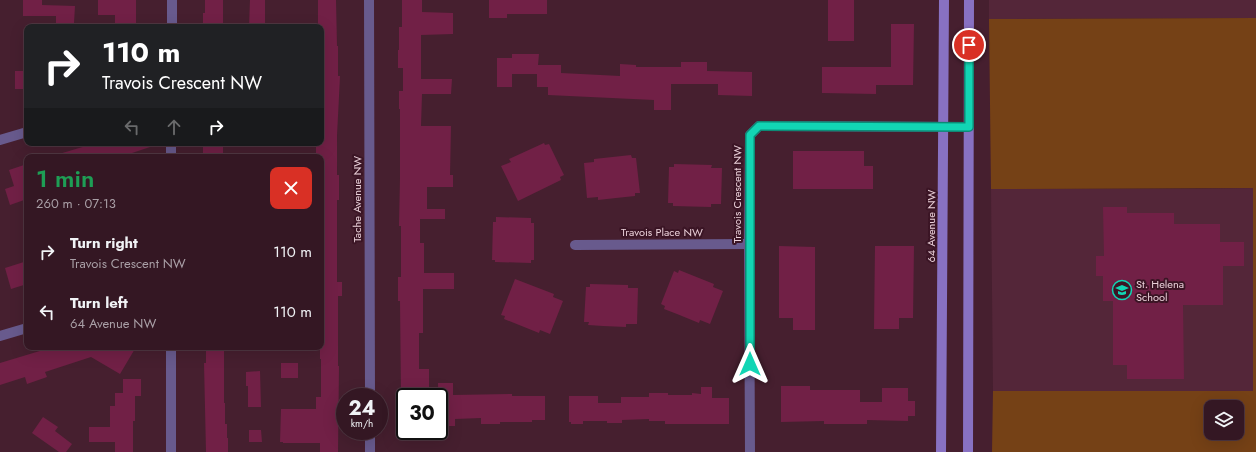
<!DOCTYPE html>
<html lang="en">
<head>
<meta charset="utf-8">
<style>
	body { margin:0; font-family:Jost,sans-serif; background:#3c202b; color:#f1f3f6; height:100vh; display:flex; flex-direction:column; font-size:15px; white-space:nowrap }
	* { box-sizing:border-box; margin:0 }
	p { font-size:13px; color:#a99fa6 }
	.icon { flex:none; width:22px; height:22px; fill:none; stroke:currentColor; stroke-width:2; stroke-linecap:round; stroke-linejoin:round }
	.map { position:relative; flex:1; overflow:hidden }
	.drawer { position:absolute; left:24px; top:154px; width:300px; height:196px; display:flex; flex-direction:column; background:#341723; border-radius:8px; box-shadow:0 4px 16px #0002,0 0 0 1px #4e3641 }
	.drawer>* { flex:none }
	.hud { position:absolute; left:24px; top:24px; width:300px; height:122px; border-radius:8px; box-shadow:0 4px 16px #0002,0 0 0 1px #4e3641; background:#202124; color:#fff; overflow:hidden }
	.tools { position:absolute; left:1204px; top:400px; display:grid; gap:8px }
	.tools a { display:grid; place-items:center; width:40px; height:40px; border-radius:8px; background:#341723; box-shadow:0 4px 16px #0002,0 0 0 1px #4e3641; font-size:20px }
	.speed { position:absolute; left:336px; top:388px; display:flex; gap:8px; font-size:20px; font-weight:700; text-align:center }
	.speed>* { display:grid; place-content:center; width:52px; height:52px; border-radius:50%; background:#341723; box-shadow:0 4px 16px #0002,0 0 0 1px #4e3641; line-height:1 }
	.speed small { font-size:10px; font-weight:400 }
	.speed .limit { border:2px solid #111; border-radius:6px; background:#fff; color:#111 }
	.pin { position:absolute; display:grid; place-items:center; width:34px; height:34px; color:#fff; margin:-17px; border:2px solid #fff; border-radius:50%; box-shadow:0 1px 4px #0007 }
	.me { position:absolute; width:44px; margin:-22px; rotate:0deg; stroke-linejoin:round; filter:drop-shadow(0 0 3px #0008) }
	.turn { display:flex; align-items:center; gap:14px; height:84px; padding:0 12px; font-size:18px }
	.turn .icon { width:52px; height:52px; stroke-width:2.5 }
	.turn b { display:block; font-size:28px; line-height:34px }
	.lanes { display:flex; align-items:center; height:38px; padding:0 12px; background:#0003; justify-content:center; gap:20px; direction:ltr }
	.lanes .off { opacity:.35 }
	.round { display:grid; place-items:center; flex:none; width:42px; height:42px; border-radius:8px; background:#3c202b }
	.headline { display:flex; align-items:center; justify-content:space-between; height:68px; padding:0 12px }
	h1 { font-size:24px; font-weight:600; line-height:30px; color:#1e9e55 }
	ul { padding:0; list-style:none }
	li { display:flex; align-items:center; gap:12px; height:60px; padding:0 12px }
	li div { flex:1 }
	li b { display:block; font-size:15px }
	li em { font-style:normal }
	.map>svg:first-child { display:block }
	.built { fill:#542639 }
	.green { fill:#754116; fill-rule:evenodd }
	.building { fill:#712046 }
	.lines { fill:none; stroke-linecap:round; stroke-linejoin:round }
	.street { stroke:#685a8d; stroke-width:10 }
	.secondary { stroke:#8871c2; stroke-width:10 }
	.route-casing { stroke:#0c8a75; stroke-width:10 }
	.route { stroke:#12d5b4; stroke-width:7 }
	.labels { text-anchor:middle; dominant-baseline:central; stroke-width:4; stroke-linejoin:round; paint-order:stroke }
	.street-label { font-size:11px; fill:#ead0d9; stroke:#3b1525 }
	.poi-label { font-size:11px; fill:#ead0d9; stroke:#3b1525; text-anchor:start }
</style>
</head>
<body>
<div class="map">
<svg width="1256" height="452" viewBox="0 0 1256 452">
	<rect width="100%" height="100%" fill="#461f2f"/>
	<g class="built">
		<path d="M989,0H1256V18L989,19Z"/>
		<path d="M1253,188V391H993L991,189H1194Z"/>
	</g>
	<path class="green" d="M1256,18V452H992L993,391H1253V188L991,189L989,19ZM1211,407H1237V433H1211Z"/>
	<g class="building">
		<path d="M23,0H42V5L75,6L74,23H56V16H23Z"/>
		<path d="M98,0H136V27H115V15H98Z"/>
		<path d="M205,0H223V27H203V13H205Z"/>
		<path d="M250,0H265V27H249Z"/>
		<path d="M318,0H336L337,46H338V76H340L337,136V175H339V200H337V282H342V296H338V366H339L338,452H320V443H283V442H280L281,409H316V397H321V359H320V347H321V157H316V144H321V27H318Z"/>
		<path d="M402,0H422V12L453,13V34L421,35V79H452L451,94H422L421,126H451L450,175H453V187H427V209H445V219H420V243H424V273H454V289H423V333H419V369H429V388H417V397H401L400,301H398V277H401V226H399L400,178V109H399V91H403V68H398V50H399V27H402Z"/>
		<path d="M489,0H547V14H507V18H489Z"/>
		<rect x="828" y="0" width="26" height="41"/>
		<path d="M891,24H914L913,85H876V94L822,93V67H891Z"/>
		<path d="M512,54H539L538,65H561V73L620,76V64L636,65V67H681V62H707V71L752,72V96L718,95V84H671V110H654V100L548,95V87H537V74H512V87H497V58H512Z"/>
		<rect x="15" y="71" width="12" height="18"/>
		<path d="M96,143H156V145L120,157H60L59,154Z"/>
		<rect x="203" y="143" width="20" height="14"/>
		<path d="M544,143L545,145L549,144L564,175L560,177L561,180L518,201L501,166L511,162L509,159Z"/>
		<path d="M793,151H864V166H873V189H793Z"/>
		<path d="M631,155L632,158H636L640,193H635V196L616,198L598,200V197L587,198L584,163L594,162V159Z"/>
		<path d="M27,164V199L10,205L5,189L14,186L9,170Z"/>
		<path d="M674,164L712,165L711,168H722L721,204H711V207L673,206V203H668L669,167H674Z"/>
		<path d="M1103,207H1127V213H1174V224H1220V242H1244V266H1223V305H1183L1184,379H1127V365H1113V301H1103V276H1096V256H1104Z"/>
		<path d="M496,217L531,218V223H534V260H531V263L495,262V260H492L493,222H496Z"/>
		<path d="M779,246L815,247V330H793V318H779Z"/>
		<path d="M875,246H914L913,318H899V329H874Z"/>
		<path d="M27,261V284L11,289L5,268Z"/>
		<path d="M679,270L714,284L713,287L723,291L710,324L700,320L699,323L677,314L664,309L665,306L661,304L674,271L678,273Z"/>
		<path d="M515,279L554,294L553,297L563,301L550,334L540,330L539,333L504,319L505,316L501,315Z"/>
		<path d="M590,284L628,285V288H638L637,324H626V327L603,326L588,325L589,322H584L586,287H590Z"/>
		<path d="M53,347H136L120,374L91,357L45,372L47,377L27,384L25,377L0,385V363Z"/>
		<path d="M206,347H224V403H225V424H227V438H228V452H206L204,363H206Z"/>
		<rect x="281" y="363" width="17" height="15"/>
		<path d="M260,371L261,407H248V386H246V372Z"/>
		<path d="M123,379H141V396H135V421H133V452H115V442H89V427H110V406H115V393H123Z"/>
		<path d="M438,383H453V395L512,394V396H545V420H532V422H500V424H481V418L455,419V426H439Z"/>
		<path d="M781,386H810V390H860V402H882V388H908V401H915V416H908V421L867,420V424H824V421L781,422Z"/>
		<path d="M701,387H712V398H729V424H665V421H649V419L622,420V423H607V421H583V424H571V422H569V396H598V403H621V397H649V393H668V395H692V393L701,394Z"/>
		<path d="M43,417L58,427L55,431L72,444L66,452H59L32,433Z"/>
		<path d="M249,430H261L262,442H249Z"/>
	</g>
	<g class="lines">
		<g class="street">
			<path d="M369,0L370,397"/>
			<path d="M172,27V0"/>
			<path d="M0,140L27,132"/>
			<path d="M171,143V157"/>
			<path d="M575,245L749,244"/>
			<path d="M0,336L27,328"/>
			<path d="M370,431V452"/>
			<path d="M171,452V347"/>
			<path d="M750,452L749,244L750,135L759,126L969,127"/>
		</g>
		<g class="secondary">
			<path d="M941,452L944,0"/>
			<path d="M968,452L969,0"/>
		</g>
	</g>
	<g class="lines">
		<defs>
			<path id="route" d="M750,364V135L759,126L969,127V45"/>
		</defs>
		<use href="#route" class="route-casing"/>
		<use href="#route" class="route"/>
	</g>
	<defs>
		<symbol id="school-ring" viewBox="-11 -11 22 22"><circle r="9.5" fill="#3b1525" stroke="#12d5b4" stroke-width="1.5"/><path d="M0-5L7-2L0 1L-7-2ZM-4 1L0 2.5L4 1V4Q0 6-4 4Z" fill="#12d5b4"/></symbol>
	</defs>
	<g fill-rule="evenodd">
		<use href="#school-ring" x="1111" y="279" width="22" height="22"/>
	</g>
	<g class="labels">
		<g class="street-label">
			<text transform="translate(737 194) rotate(-90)">Travois Crescent NW</text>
			<text transform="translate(357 199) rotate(-90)">Tache Avenue NW</text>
			<text transform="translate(931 226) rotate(-90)">64 Avenue NW</text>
			<text x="662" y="232">Travois Place NW</text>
		</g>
		<g class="poi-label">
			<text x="1136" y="284">St. Helena<tspan x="1136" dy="13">School</tspan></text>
		</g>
	</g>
</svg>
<div class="tools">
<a><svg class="icon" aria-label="layers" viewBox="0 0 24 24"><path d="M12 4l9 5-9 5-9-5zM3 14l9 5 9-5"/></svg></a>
</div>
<div class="speed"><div>24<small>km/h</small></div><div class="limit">30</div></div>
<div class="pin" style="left:969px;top:45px;background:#d93025"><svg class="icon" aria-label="arrive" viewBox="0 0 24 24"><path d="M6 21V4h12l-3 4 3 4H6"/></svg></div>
<svg class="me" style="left:750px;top:364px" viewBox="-20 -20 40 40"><path d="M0-17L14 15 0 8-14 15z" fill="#12d5b4" stroke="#fff" stroke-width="4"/></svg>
<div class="hud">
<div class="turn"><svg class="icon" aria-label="right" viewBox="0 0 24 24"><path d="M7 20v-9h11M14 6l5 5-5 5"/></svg><div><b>110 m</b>Travois Crescent NW</div></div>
<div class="lanes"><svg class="icon off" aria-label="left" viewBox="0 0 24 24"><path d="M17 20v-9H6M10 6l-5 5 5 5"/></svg><svg class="icon off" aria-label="ahead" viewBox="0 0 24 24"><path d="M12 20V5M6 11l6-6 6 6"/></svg><svg class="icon" aria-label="right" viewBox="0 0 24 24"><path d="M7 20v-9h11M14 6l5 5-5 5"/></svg></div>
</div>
<section class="drawer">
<div class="headline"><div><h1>1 min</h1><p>260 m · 07:13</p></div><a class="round" style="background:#d93025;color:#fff"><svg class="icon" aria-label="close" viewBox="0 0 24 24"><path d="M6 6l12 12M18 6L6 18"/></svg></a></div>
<ul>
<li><svg class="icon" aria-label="right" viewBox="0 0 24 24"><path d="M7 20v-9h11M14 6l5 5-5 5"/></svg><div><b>Turn right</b><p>Travois Crescent NW</p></div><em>110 m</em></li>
<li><svg class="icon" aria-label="left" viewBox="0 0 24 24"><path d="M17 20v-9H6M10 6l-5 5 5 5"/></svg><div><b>Turn left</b><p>64 Avenue NW</p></div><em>110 m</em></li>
</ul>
</section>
</div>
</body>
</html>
